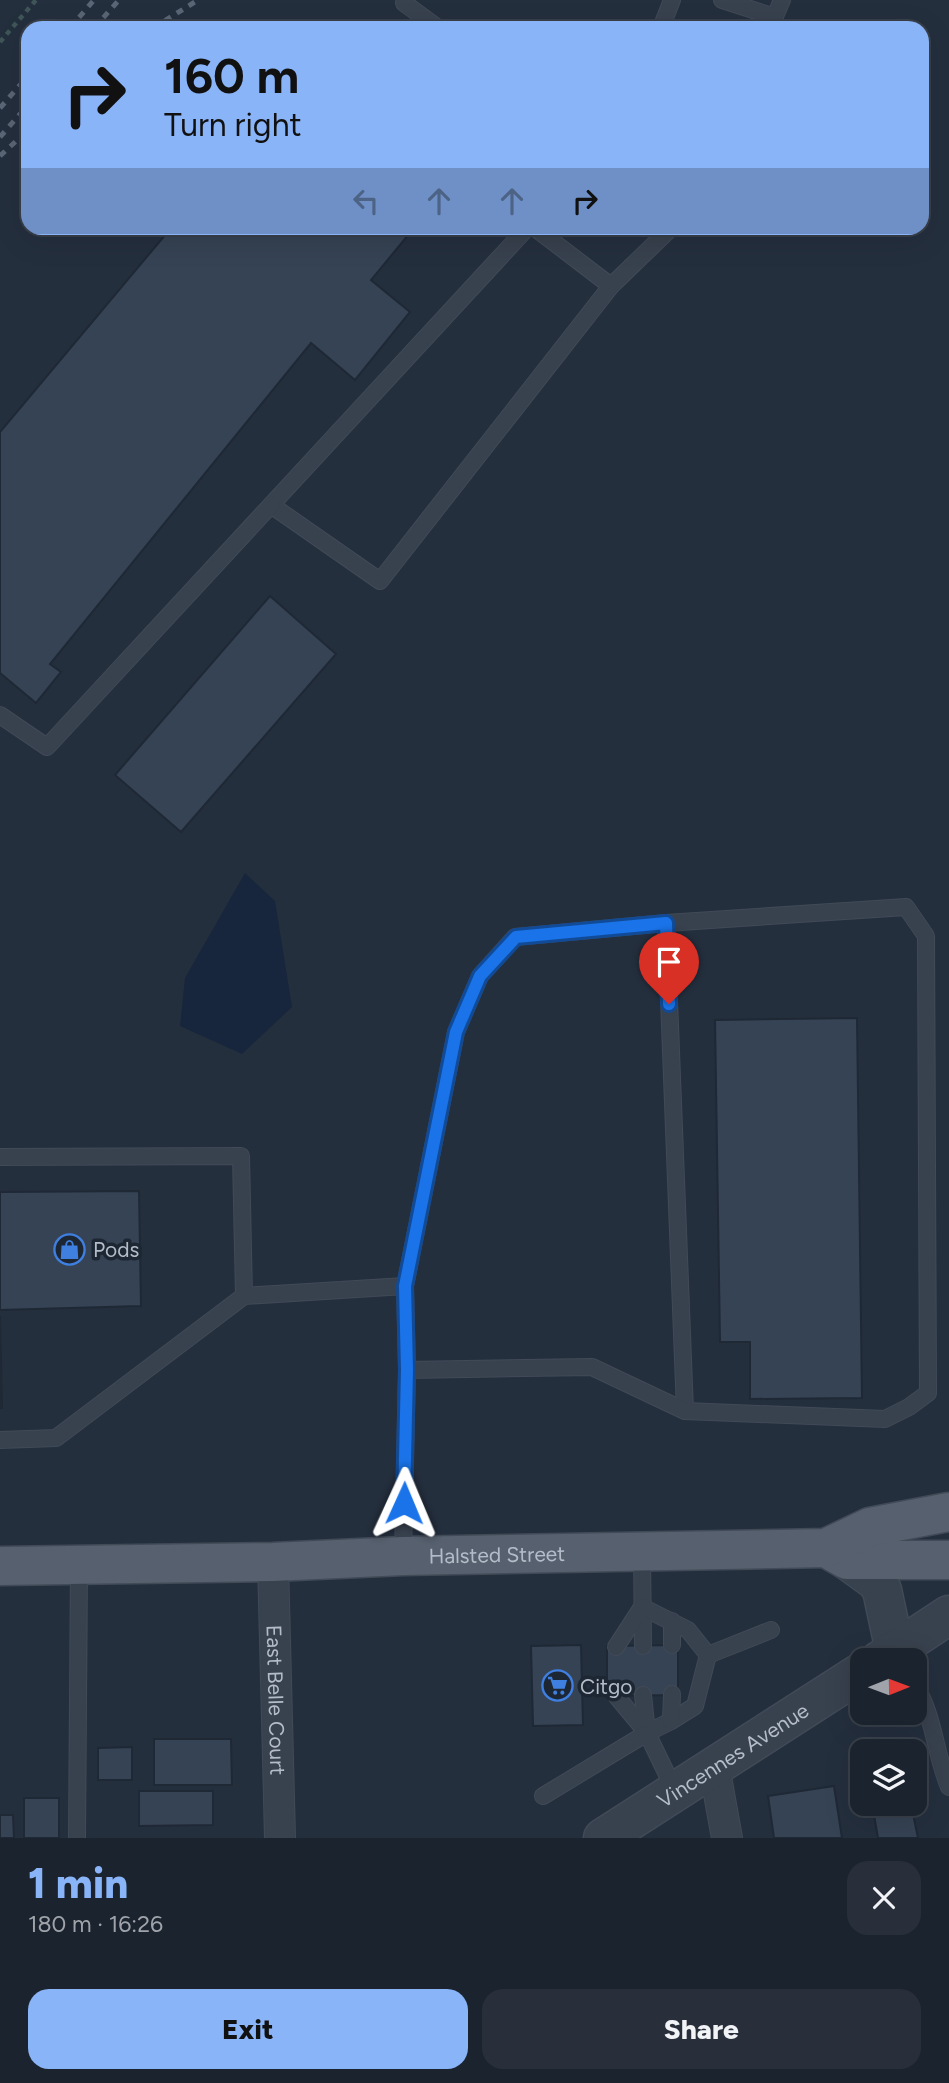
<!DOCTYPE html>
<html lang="en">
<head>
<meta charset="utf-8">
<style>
	body { margin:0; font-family:Figtree,sans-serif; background:#282f3a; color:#f1f3f6; height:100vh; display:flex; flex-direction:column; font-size:26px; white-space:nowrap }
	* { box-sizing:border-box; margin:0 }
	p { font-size:23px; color:#a0a4aa }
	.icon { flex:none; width:38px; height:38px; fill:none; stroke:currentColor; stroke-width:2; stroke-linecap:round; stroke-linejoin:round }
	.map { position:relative; height:1838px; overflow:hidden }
	.details { display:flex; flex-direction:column; background:#1b232e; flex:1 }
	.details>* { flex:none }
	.banner { position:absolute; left:21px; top:21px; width:908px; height:214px; border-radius:21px; box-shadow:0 7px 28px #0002,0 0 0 2px #39404a; background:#8ab4f8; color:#111; overflow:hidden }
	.needle { width:46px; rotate:89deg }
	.controls { position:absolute; left:850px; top:1648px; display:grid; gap:14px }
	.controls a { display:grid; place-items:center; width:77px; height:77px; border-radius:14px; background:#1b232e; box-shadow:0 7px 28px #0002,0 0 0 2px #39404a; font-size:35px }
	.pin { position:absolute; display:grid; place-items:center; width:60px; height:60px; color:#fff; margin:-72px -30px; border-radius:50% 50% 50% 0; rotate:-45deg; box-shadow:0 0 7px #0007 }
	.pin .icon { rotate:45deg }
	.me { position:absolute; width:77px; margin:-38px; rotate:1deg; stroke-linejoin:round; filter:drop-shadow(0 0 5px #0008) }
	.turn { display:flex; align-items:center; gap:24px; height:147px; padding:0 28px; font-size:32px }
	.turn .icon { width:91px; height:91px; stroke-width:2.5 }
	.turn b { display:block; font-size:49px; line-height:60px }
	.lanes { display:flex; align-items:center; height:66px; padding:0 28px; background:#0003; justify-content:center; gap:35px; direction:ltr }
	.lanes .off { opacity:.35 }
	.round { display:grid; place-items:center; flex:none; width:74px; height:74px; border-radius:21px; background:#282f3a }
	.head { display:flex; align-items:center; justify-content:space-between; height:119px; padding:0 28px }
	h1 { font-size:42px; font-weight:800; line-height:52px; color:#8ab4f8 }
	.button { display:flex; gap:14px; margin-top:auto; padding:14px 28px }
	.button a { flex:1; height:80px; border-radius:21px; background:#8ab4f8; color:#111; font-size:28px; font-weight:800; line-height:80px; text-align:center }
	.button a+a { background:#282f3a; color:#f1f3f6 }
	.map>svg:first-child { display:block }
	.water { fill:#17263c }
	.building { fill:#364354; stroke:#1f2835; stroke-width:2 }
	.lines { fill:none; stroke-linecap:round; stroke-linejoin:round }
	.service-casing { stroke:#414a57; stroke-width:18 }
	.minor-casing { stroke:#414a57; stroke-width:32 }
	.tertiary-casing { stroke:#414a57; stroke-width:41 }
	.primary-casing { stroke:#414a57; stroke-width:41 }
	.path { stroke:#3f5557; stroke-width:4.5; stroke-dasharray:5 5; stroke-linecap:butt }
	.service { stroke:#38414e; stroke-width:16 }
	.minor { stroke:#38414e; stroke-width:30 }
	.tertiary { stroke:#38414e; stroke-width:38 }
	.primary { stroke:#56606e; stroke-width:38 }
	.rail { stroke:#5a6575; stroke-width:5; stroke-dasharray:7 7; stroke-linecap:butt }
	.route-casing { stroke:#114b97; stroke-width:18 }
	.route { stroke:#1a73e8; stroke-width:12 }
	.labels { text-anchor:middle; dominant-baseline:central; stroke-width:7; stroke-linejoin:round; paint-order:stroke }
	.poi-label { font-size:21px; fill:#b4bcc9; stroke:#1d2633; text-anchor:start }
	.street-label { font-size:21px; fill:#b4bcc9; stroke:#1d2633 }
</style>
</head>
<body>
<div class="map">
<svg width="949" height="1838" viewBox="0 0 949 1838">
	<rect width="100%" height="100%" fill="#242f3e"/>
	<path class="water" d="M245,873L275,901L292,1007L242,1054L180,1026L185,978Z"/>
	<g class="building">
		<path d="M171,228H414L371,280L410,312L355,380L311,343L50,664L61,672L36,703L0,673V432Z"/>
		<path d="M270,596L336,654L181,832L115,775Z"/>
		<path d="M857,1018L862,1398L750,1399V1342H720L715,1020Z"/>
		<path d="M139,1191L141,1306L0,1310V1192Z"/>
		<path d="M0,1316L2,1408H0Z"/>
		<path d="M581,1645L583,1725L533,1726L531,1646Z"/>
		<path d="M678,1645V1695L607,1696V1646Z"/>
		<path d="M154,1739H231L232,1785H154Z"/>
		<path d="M132,1747V1780H98V1748Z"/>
		<path d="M834,1786L842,1838H774L768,1796Z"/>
		<path d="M139,1791H213V1825L139,1826Z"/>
		<rect x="24" y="1798" width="35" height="40"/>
		<path d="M872,1804H911L918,1838H878Z"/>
		<path d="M0,1815H13L14,1838H0Z"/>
	</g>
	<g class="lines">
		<defs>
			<g id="service">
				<path d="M722,0L775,17"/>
				<path d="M404,3L438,28"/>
				<path d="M661,28L672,0"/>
				<path d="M770,28L782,0"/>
				<path d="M527,228L271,505L380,581L611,286L671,228"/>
				<path d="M535,228L611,286"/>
				<path d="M0,715L47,747L271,505"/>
				<path d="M666,923L685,1411"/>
				<path d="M0,1157L241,1156L244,1296"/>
				<path d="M0,1440L56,1438L244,1296L405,1286"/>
				<path d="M642,1553L643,1646"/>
				<path d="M403,1556L407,1370L405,1286L456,1032L480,976L515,937L666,923L906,907L926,936L928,1393L909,1407L885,1419L685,1411L592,1367L407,1370"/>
				<path d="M672,1645V1621"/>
				<path d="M616,1647L642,1607L688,1630L708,1655L771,1630"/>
				<path d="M915,1685C934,1715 935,1754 949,1787"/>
				<path d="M643,1695L647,1733L675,1791"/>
				<path d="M617,1697L647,1733L671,1721L695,1706L708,1655"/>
				<path d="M671,1721L672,1694"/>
				<path d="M543,1796L647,1733"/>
				<path d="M77,1838L79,1565"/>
			</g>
			<g id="minor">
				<path id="s1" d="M273,1562L280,1838"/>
				<path d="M714,1766L727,1838"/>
			</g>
			<g id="tertiary">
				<path d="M847,1560L876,1581L882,1590L895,1651"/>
				<path d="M879,1661L949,1615"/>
				<path id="s2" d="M603,1838L863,1671"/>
			</g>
			<g id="primary">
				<path d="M826,1548L847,1560H949"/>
				<path id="s3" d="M0,1566L273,1562L403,1556L826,1548L870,1527L949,1512"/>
			</g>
		</defs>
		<use href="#service" class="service-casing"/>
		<use href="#minor" class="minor-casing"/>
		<use href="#tertiary" class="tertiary-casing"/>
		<use href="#primary" class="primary-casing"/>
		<path class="path" d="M0,42L36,0"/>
		<use href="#service" class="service"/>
		<use href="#minor" class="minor"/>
		<use href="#tertiary" class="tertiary"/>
		<use href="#primary" class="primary"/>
		<g class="rail">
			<path d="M70,28L94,0"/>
			<path d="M94,28L119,0"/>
			<path d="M153,28L198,0"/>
			<path d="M0,108L28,76"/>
			<path d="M0,137L28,105"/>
			<path d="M0,156L28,130"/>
		</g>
	</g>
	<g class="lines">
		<defs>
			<path id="route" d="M404,1503L407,1370L405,1286L456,1032L480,976L516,937L666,923L669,1004"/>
		</defs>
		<use href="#route" class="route-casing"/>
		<use href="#route" class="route"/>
	</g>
	<defs>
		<symbol id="shop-ring" viewBox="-11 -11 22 22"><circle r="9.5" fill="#1d2633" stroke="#3f7fe0" stroke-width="1.5"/><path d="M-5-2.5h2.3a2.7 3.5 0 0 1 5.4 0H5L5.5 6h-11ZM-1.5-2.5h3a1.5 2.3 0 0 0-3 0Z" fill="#3f7fe0"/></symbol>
		<symbol id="supermarket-ring" viewBox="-11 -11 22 22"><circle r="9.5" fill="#1d2633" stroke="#3f7fe0" stroke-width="1.5"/><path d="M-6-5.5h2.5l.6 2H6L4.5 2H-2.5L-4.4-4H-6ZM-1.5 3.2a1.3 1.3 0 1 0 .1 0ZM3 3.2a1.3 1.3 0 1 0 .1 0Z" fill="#3f7fe0"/></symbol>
	</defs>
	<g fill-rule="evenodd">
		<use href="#shop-ring" x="52" y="1232" width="35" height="35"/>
		<use href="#supermarket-ring" x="540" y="1668" width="35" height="35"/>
	</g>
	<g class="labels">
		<g class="poi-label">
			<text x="93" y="1249">Pods</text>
			<text x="580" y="1686">Citgo</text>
		</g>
		<g class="street-label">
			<text stroke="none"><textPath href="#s3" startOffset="497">Halsted Street</textPath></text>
			<text stroke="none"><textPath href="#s1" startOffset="138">East Belle Court</textPath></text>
			<text stroke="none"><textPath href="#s2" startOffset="154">Vincennes Avenue</textPath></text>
		</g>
	</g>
</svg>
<div class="controls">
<a><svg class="needle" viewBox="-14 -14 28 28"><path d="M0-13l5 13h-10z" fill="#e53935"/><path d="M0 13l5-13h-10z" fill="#a0a4aa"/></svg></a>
<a><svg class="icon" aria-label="layers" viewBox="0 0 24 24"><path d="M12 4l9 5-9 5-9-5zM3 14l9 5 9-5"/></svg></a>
</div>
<div class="pin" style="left:669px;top:1004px;background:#d93025"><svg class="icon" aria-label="arrive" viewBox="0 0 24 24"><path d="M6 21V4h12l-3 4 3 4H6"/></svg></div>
<svg class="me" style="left:404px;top:1503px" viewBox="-20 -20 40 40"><path d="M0-17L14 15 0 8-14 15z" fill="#1a73e8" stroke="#fff" stroke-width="4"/></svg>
<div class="banner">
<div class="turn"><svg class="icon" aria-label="right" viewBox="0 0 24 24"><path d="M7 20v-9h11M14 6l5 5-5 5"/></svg><div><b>160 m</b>Turn right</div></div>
<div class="lanes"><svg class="icon off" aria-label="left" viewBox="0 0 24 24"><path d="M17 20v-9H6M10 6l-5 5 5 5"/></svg><svg class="icon off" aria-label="ahead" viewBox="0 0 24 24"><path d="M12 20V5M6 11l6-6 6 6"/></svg><svg class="icon off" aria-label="ahead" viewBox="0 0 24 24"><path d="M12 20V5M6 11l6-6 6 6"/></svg><svg class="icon" aria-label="right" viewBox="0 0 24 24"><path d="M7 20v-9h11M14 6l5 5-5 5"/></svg></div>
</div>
</div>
<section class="details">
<div class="head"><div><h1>1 min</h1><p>180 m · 16:26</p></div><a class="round"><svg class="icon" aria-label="close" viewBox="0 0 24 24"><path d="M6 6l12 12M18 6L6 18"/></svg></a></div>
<div class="button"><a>Exit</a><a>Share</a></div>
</section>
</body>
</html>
